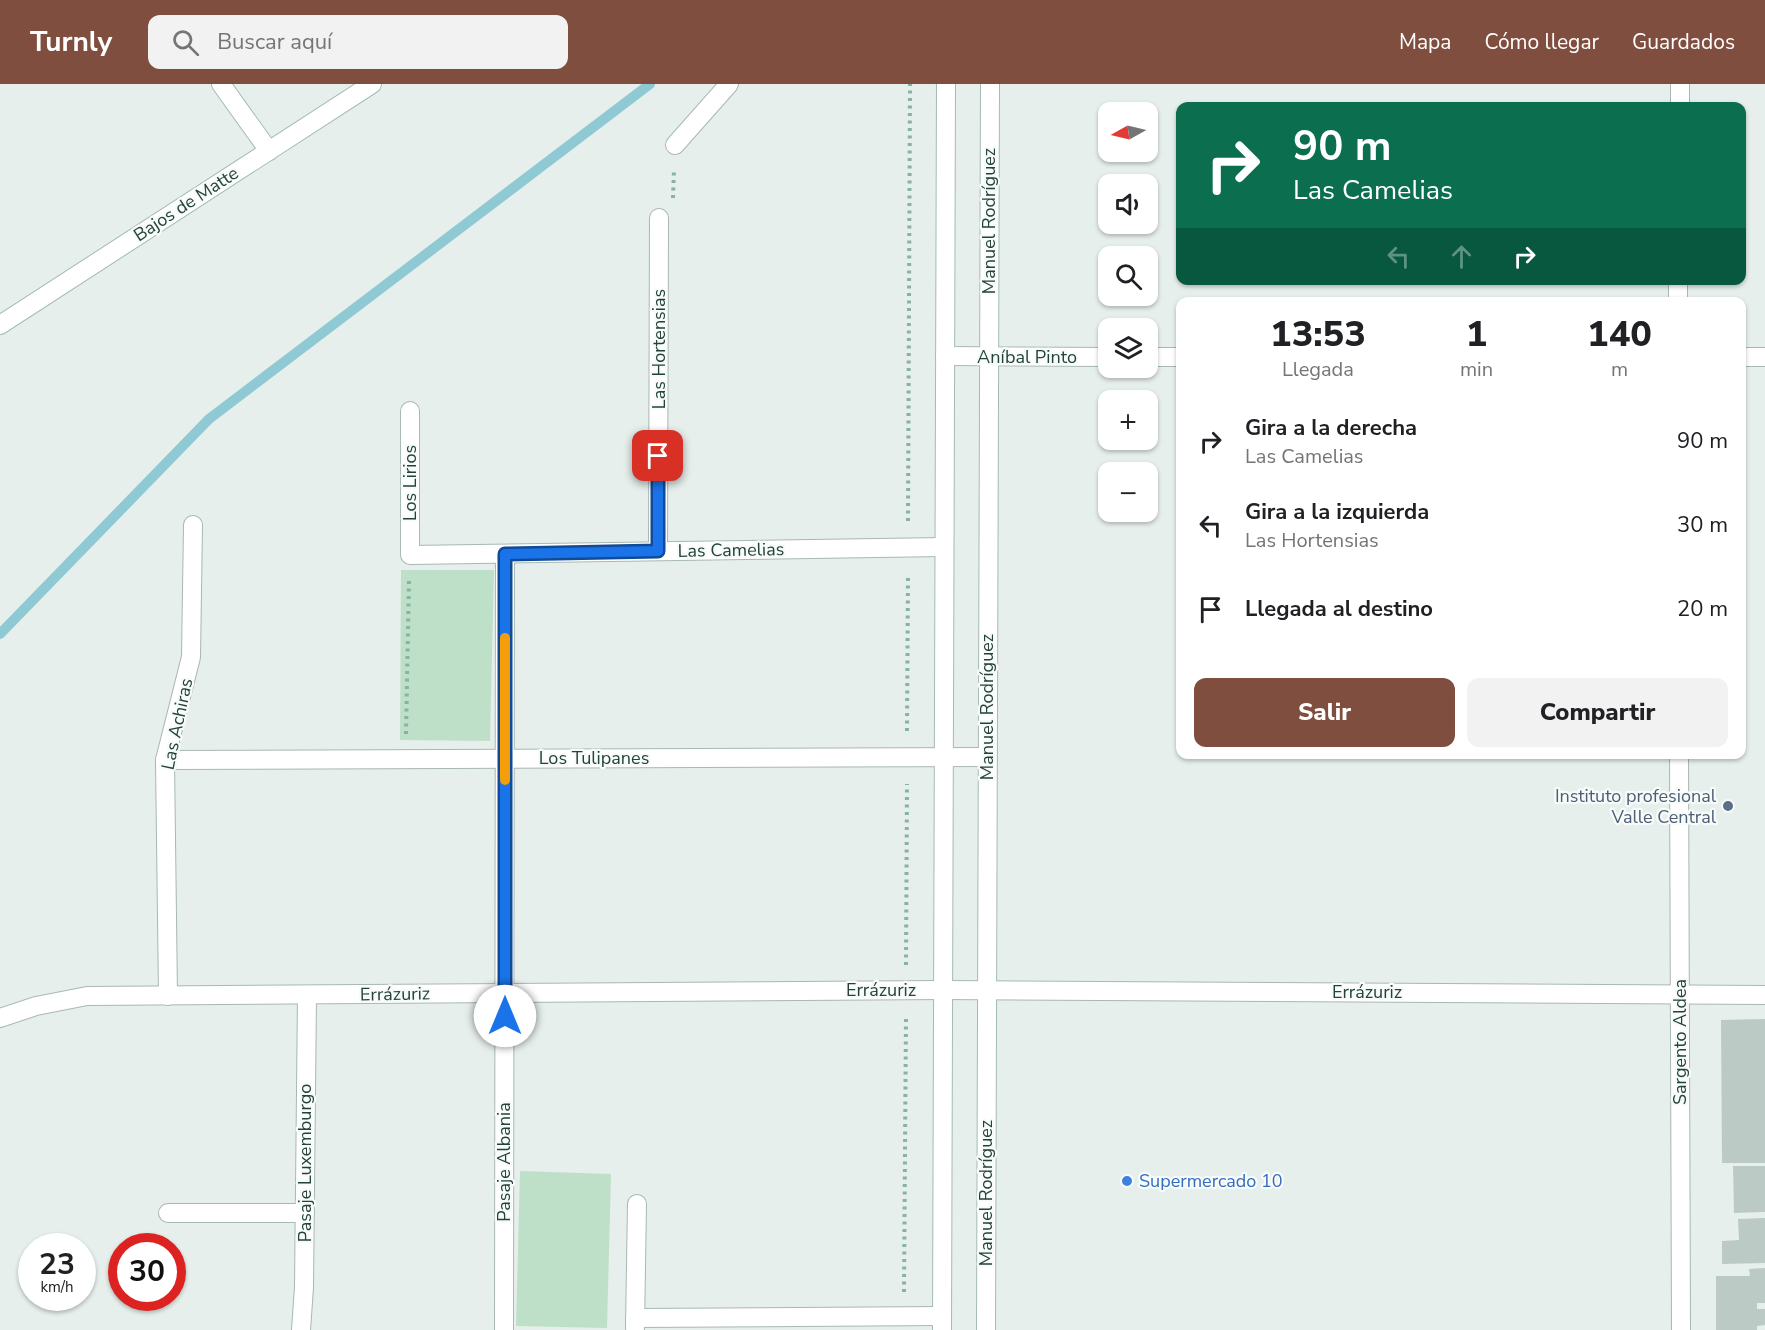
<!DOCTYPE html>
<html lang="es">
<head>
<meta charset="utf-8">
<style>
	body { margin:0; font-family:"Nunito Sans",sans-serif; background:#f2f2f2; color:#202124; height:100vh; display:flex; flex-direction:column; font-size:22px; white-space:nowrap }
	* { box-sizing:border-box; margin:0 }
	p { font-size:20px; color:#757577 }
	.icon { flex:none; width:33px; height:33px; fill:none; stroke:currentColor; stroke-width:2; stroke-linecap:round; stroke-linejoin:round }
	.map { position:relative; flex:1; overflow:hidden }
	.details { position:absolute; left:1176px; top:213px; width:570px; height:462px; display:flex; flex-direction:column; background:#fff; border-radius:12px; box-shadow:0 2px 4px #0004 }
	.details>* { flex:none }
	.top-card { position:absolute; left:1176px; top:18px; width:570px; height:183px; border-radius:12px; box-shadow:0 2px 4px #0004; background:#0b6e4f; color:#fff; overflow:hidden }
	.needle { width:39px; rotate:262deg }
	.buttons { position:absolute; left:1098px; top:18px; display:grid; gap:12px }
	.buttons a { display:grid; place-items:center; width:60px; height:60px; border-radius:12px; background:#fff; box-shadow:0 2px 4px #0004; font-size:30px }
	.speed { position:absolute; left:18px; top:1149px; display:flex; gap:12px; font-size:30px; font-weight:700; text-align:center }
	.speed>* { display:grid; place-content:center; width:78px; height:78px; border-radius:50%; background:#fff; box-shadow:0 2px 4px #0004; line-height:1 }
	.speed small { font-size:15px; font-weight:400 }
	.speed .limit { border:9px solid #d22; background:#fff; color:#111 }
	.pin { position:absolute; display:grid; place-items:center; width:51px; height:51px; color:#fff; margin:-26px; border-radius:12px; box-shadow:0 3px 9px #0006 }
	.me { position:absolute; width:66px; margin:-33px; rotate:0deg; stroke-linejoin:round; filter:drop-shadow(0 0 4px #0008) }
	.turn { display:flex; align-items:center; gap:21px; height:126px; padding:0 18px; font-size:27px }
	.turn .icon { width:78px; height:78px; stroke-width:2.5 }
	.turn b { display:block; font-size:42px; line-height:51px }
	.lanes { display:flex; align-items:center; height:57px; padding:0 18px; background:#0003; justify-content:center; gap:30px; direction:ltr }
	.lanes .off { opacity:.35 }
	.eta { display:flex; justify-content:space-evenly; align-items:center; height:102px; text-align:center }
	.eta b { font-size:36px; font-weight:800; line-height:42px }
	.primary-button { display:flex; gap:12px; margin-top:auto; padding:12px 18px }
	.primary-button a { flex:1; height:69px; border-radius:12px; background:#7f4e3f; color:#fff; font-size:24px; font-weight:800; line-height:69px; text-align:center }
	.primary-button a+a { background:#f2f2f2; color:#202124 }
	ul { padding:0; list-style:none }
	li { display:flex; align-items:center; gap:18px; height:84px; padding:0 18px }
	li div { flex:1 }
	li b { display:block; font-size:22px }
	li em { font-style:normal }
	header { display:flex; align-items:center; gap:36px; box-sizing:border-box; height:84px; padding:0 30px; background:#7f4e3f; color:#fff }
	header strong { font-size:28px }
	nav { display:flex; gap:33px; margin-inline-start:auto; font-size:21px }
	.search { width:420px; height:54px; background:#f2f2f2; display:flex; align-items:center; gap:15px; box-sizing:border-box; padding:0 21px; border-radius:12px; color:#757577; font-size:22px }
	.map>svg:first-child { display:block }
	.green { fill:#bfe0c8 }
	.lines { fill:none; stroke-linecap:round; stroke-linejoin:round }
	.stream { stroke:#8ec9d4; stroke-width:10 }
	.building { fill:#bbcac4 }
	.minor-casing { stroke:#a8b8b2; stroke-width:20 }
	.tertiary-casing { stroke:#a8b8b2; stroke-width:20 }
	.secondary-casing { stroke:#a4bbb3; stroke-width:20 }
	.path { stroke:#86b3a5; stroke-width:4; stroke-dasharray:3 4.5; stroke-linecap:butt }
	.minor { stroke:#fff; stroke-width:18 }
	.tertiary { stroke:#fff; stroke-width:18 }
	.secondary { stroke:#fff; stroke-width:18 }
	.route-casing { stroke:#114b97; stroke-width:15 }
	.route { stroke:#1a73e8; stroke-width:10 }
	.slow { stroke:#f59e0b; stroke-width:10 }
	.service-dot { fill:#5c6f8a; stroke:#f7fbf9; stroke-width:2 }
	.shop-dot { fill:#3f7fe0; stroke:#f7fbf9; stroke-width:2 }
	.labels { text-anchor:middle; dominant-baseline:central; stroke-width:4.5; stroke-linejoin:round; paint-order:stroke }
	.street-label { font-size:18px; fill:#24423a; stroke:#f7fbf9 }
	.service-label { font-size:18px; fill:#4e5e75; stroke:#f7fbf9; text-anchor:end }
	.shop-label { font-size:18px; fill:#366cbe; stroke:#f7fbf9; text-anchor:start }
</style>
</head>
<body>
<header>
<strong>Turnly</strong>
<div class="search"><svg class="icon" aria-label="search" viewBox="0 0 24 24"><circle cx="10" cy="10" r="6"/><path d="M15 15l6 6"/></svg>Buscar aquí</div>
<nav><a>Mapa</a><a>Cómo llegar</a><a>Guardados</a></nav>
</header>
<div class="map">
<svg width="1765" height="1246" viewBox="0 0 1765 1246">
	<rect width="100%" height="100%" fill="#e6efeb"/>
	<g class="green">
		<path d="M401,486H494L490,657L400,656Z"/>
		<path d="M520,1087L611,1090L607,1244L516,1242Z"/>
	</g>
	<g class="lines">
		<path class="stream" d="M0,550L209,335L650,0"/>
	</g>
	<g class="building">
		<path d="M1765,935V1079H1722L1721,936Z"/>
		<path d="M1733,1082H1765V1128L1734,1129Z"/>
		<path d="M1765,1134V1179L1722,1180V1157L1739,1156L1738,1135Z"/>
		<path d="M1765,1184V1219H1757V1225H1765V1241L1757,1242V1246H1716V1192H1750L1749,1185Z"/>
	</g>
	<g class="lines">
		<defs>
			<g id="minor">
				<path d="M675,61L729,0"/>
				<path d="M410,327V471L944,463"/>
				<path d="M658,467L659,134"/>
				<path d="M165,676L987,673"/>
				<path d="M168,912L165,676L191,573L193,441"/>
				<path d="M168,1129H305"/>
				<path d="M635,1234L942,1232"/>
				<path d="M635,1244L637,1120"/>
				<path d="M301,1246L304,1203L307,911"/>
				<path d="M504,1246L505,470"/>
			</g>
			<g id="tertiary">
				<path d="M1680,22V0"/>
				<path d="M1678,218V196"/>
				<path d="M945,272L1108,273"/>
				<path d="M1148,273H1180"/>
				<path d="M1742,273H1765"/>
				<path d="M1679,670L1681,1246"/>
				<path d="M0,934L36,922L87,912L943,906L1765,911"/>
			</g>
			<g id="secondary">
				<path d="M221,0L269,67"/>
				<path d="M0,241L372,0"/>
				<path d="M942,1246L946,0"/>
				<path d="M986,1246L990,0"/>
			</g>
		</defs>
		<use href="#minor" class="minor-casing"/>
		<use href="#tertiary" class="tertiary-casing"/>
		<use href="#secondary" class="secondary-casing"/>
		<g class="path">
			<path d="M673,114L674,85"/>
			<path d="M908,437L910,0"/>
			<path d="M907,647L908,490"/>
			<path d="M406,650L409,496"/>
			<path d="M906,881L907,700"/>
			<path d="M904,1208L906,931"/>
		</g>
		<use href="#minor" class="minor"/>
		<use href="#tertiary" class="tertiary"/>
		<use href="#secondary" class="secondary"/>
	</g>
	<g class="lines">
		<defs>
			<path id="route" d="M505,932V470L658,467V372"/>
		</defs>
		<use href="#route" class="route-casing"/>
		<use href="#route" class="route"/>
		<path class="slow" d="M505,696V554"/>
	</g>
	<circle class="service-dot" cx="1728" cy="722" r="6"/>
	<circle class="shop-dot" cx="1127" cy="1097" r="6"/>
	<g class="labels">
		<g class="street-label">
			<text transform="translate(186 120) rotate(-33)">Bajos de Matte</text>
			<text transform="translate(989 137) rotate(-90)">Manuel Rodríguez</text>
			<text transform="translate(659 265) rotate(-90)">Las Hortensias</text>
			<text x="1027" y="273">Aníbal Pinto</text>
			<text transform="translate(410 399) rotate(-90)">Los Lirios</text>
			<text transform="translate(731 466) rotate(-1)">Las Camelias</text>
			<text transform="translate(987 623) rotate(-90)">Manuel Rodríguez</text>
			<text transform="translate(177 640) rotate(-78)">Las Achiras</text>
			<text x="594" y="674">Los Tulipanes</text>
			<text x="881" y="906">Errázuriz</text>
			<text x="1367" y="908">Errázuriz</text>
			<text transform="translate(395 910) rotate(-1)">Errázuriz</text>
			<text transform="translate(1680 958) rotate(-90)">Sargento Aldea</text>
			<text transform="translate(504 1078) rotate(-90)">Pasaje Albania</text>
			<text transform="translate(305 1079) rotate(-90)">Pasaje Luxemburgo</text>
			<text transform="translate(986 1109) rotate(-90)">Manuel Rodríguez</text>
		</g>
		<g class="service-label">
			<text x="1716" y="712">Instituto profesional<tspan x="1716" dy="21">Valle Central</tspan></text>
		</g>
		<g class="shop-label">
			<text x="1139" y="1097">Supermercado 10</text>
		</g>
	</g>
</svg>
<div class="buttons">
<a><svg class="needle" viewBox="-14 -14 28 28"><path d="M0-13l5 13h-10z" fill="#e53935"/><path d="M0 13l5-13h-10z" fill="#757577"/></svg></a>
<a><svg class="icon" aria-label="sound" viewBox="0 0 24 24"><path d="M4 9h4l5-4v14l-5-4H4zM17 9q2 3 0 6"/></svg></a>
<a><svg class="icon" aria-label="search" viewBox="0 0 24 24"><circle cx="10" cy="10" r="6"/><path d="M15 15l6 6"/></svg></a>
<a><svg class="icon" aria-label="layers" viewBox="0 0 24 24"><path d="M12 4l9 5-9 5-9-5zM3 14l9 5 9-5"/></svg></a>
<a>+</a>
<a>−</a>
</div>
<div class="speed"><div>23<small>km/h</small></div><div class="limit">30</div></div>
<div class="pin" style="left:658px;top:372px;background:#d93025"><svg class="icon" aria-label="arrive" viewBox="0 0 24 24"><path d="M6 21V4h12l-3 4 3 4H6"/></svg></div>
<svg class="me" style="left:505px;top:932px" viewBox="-20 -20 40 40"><circle r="19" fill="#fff"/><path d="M0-13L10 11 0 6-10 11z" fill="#1a73e8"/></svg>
<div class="top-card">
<div class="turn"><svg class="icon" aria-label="right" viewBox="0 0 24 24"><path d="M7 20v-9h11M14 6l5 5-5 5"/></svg><div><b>90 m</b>Las Camelias</div></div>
<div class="lanes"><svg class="icon off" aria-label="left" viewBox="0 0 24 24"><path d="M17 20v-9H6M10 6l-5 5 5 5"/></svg><svg class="icon off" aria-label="ahead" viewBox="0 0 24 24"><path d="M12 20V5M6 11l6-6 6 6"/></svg><svg class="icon" aria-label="right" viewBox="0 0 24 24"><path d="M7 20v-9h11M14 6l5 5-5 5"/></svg></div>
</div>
<section class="details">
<div class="eta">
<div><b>13:53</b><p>Llegada</p></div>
<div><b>1</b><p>min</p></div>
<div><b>140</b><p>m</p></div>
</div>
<ul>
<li><svg class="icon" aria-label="right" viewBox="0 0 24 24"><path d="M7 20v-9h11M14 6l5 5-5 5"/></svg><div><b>Gira a la derecha</b><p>Las Camelias</p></div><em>90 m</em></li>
<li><svg class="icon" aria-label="left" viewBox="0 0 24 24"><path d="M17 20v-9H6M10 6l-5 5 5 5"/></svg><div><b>Gira a la izquierda</b><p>Las Hortensias</p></div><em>30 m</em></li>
<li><svg class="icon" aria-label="arrive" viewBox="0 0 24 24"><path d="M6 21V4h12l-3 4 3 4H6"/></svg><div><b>Llegada al destino</b></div><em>20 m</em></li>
</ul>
<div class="primary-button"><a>Salir</a><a>Compartir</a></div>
</section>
</div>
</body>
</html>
